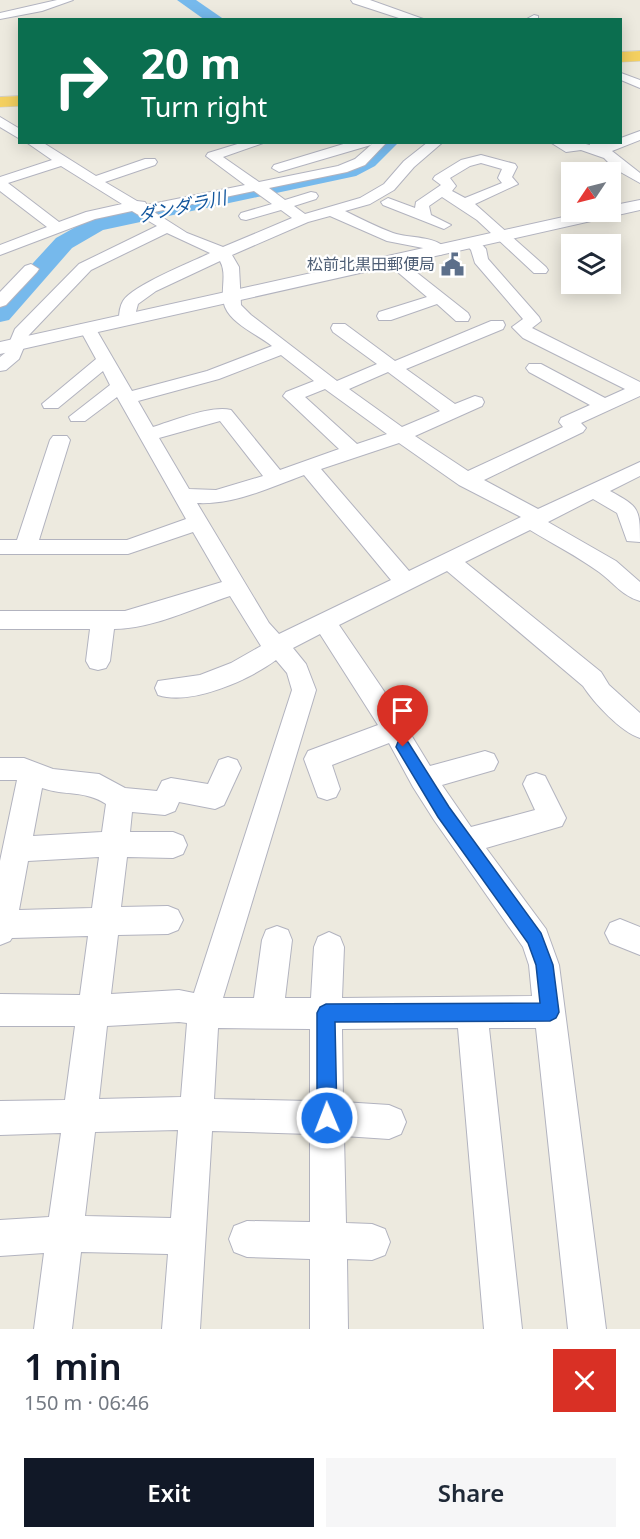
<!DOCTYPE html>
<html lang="en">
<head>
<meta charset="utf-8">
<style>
	body { margin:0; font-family:"Noto Sans","Noto Sans JP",sans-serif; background:#f6f6f7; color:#1f2937; height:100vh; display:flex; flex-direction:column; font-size:22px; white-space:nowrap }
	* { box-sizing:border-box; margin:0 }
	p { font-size:20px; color:#747a83 }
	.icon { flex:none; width:33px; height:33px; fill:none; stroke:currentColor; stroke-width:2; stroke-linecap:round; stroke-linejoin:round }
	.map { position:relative; height:1329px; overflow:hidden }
	.panel { display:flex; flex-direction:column; background:#fff; flex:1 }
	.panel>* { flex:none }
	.banner { position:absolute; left:18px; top:18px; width:604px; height:126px; border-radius:0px; box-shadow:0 3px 15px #0003; background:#0b6e4f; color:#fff; overflow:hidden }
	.needle { width:39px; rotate:235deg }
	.controls { position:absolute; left:561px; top:162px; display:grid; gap:12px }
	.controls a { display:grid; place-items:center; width:60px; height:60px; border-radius:0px; background:#fff; box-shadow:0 3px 15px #0003; font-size:30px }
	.pin { position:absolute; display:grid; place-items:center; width:51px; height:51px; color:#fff; margin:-62px -26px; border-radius:50% 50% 50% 0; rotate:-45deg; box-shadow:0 0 6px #0007 }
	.pin .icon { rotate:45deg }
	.me { position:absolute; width:66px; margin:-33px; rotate:359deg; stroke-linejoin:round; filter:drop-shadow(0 0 4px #0008) }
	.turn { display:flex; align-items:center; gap:21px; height:126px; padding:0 24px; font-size:27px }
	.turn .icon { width:78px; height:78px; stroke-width:2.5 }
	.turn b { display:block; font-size:42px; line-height:51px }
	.round { display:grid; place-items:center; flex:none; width:63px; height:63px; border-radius:0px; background:#f6f6f7 }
	.overview { display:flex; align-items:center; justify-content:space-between; height:102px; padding:0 24px }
	h1 { font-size:36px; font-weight:600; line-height:45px; color:#111827 }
	.primary-button { display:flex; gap:12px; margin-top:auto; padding:12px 24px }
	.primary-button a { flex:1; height:69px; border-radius:0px; background:#111827; color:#fff; font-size:24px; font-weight:600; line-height:69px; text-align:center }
	.primary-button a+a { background:#f6f6f7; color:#1f2937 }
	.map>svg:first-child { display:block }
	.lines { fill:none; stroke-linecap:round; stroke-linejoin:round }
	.river { fill:#76b9ec; fill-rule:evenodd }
	.minor-casing { stroke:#b2b3bf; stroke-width:2 }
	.tertiary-casing { stroke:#b2b3bf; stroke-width:2 }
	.trunk-casing { stroke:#ccc; stroke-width:1 }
	.minor { fill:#fff; fill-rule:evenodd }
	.tertiary { fill:#fff; fill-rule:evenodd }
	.trunk { fill:#f4d060; fill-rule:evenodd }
	.route { fill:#1a73e8; stroke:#114b97; stroke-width:1.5 }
	.labels { text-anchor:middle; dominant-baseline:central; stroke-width:4.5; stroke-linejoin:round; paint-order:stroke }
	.far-service-label { font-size:16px; fill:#4e5e75; stroke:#fff; text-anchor:end }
	.far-water-label { font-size:18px; font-style:italic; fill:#11559c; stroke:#fff }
</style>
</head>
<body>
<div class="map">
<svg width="640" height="1329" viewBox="0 0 640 1329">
	<rect width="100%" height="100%" fill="#edeadf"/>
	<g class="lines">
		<g class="river">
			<path d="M177,0H196L225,20H205Z"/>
			<path d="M377,142H399L375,166L356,176L103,230L72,248L9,320L0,322V299L56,238L88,220L342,166L361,158Z"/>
		</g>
		<defs>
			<g id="minor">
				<path d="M57,0H73L42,11L0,19V13Z"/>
				<path d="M534,15L538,16V20H525Z"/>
				<path d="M621,73L640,80V88L621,80Z"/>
				<path d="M0,117L20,129V139L0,127Z"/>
				<path d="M640,131V140L612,151L640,173V183L615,169L604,158L581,150L566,152L550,142C563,142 578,141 590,145L589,142L605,144L621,142V138Z"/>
				<path d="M26,142H42L96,176L145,159H155L157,162L155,165L105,182L137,201L145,202L147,205L245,185L206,156L208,153L244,142H266L223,157L259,182L338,166L355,159L371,145L279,172L272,168L274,165L350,142H372L371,145L373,142H387L365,165L347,172L269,188L285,200L311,192L316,193L318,196L316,199L294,206L305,214L360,198L384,184L404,161L428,142H443L414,167L394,190L370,204L345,211C361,219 377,227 393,233C410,239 435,235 448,250L445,253L440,255L423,248L387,241L330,216L308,222L232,255L239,267L241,305L251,315L337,381L377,364L333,332L331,328L333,324H345L395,361L491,321H503L505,325L503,329L406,369L455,404L475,396L482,398L484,402L482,406L415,436L468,471L563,427L559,422L561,418L590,405L529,372L526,368L529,364H541L605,398L625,389L523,338L512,327L523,319L475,263L471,250L464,242L467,239H477L486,249L488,259L539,317L541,321L532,328L640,382V396L581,423L586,428L583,432L484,480L538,509L640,462V476L610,491C639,507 640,508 640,542L627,541L617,513L593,499L548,522L616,561L640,582V601C622,596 613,582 599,572C577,556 553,544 530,530L465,562L601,672L609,685L640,713V738C621,732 594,703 583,686L447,571L339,625L388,697L430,766L485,751L494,754L498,762L494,770L442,785L471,827L535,810L523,784L527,776L536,773L545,776L566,818L562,826L486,848L546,929L559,965L606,1329H568L536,1028H489L522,1329H484L458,1028L342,1029L343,1102L389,1105L401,1110L406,1122L401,1134L389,1139L344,1136L346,1223L372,1224L385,1229L390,1242L385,1255L372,1260L347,1259L348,1329H310V1259L247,1257L234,1252L229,1239L234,1226L247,1221L310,1222V1134L212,1131L200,1329H162L168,1254L81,1252L72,1329H34L44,1253L0,1256V1220L49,1217L61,1133L0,1135V1101L65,1100L75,1026H0V994L80,995L88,936L12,938L10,941L0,945V861L17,780H0V758H24L53,769L99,774L125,788L157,791L162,781L171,778L208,784L219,760L228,757L237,760L241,768L224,805L215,809L179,802L175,811L165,815L132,812L130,832H173L183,836L187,845L183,854L173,858L127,857L121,907L168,906L178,910L183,920L178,930L168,934L118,935L111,994L179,990L194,993L292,690L287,673L276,660C249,680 191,706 158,695L155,688L158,681L200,675L231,663L261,646L230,596C194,608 152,629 114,629L110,661L106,668L98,670L90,668L86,661L90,629H0V611H125L222,582L193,532L128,554H0V540H17L50,440L53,436H67L70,440L39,540H127L186,519L117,397L85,421H71L69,417L110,385L103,371L58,408H44L42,404L96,359L79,328L81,324H93L132,391L207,371L272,346C258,335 232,324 225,307C219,292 228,275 220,261L156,291L138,304L133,323H121L119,319C119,313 120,306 123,301C133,285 192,262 210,253L167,233L91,270L29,335L19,359L6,370L0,371V357L5,353L15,329L79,264L157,226L132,211L95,219L0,255V245L47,227L0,191V177L52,160ZM61,166L122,204L86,212L59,222L8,183ZM254,191L272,204L241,213L239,216L241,219L246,220L281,210L292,218L223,247L187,233L154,212ZM281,355L314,381L286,392L283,396L339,449L280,470L231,410C211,405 173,421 153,427L138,401L219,379ZM388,372L440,411L402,427L349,389ZM325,389L387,434L357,444L305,397ZM220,421L263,476L216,490L189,489L159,438ZM399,443L459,485L521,517L409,571L321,469ZM304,475L391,580L279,634L269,623L197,503C234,505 269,488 304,475ZM320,634L378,725L308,751L304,759L318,797L327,800L336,797L340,789L332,765L389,743L413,787L434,820L523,947L529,965L532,996L342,998L344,947L340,937L329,932L318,937L314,947L311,998H285L292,940L288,930L277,926L266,930L262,940L254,998H223L316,690L306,664L293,648ZM42,788C65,796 85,790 106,804L102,832L33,836ZM99,857L92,908L19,910L28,861ZM179,1022L187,1023L181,1097L99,1099L107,1026ZM218,1028L310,1029V1101L214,1099ZM178,1130L171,1218L85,1216L95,1132Z"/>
				<path d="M481,155L515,164L517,167L512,177L518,184L475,204L546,267L548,270L546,273H534L477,220L442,197L429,206L431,215L451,225L444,229L383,205L381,202L388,198L415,208L416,202L441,185L433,179L435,176L461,160ZM481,163L502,169L498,178L502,183L465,198L452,191L456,186L450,178L470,166Z"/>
				<path d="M392,255L397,257L468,313L470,317L468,321H456L437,304L391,320H379L377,316L379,312L427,297L387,263L384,260Z"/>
				<path d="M31,264L39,269L37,272L6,305L0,307V292L25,266Z"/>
				<path d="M620,919L640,927V955L610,943L605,933L610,923Z"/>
			</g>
			<g id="tertiary">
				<path d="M351,0H370L426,20H405L353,3Z"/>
				<path d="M640,200V210L0,354V342L586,212H610V206Z"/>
			</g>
			<g id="trunk">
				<path d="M640,51V61L621,62V52Z"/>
				<path d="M20,96V106L0,107V97Z"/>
			</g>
		</defs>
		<use href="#minor" class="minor-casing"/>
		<use href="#tertiary" class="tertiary-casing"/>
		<use href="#trunk" class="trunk-casing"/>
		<use href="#minor" class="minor"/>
		<use href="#tertiary" class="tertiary"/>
		<use href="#trunk" class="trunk"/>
	</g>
	<path class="route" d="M403,741L408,742L449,807L541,933L553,965L559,1012L556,1018L550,1021L335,1022L337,1118L334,1125L327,1127L320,1125L317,1118V1013L320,1007L326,1004L540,1003L536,965L528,943L438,817L396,747L398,742Z"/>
	<defs>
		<symbol id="civic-bare" viewBox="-9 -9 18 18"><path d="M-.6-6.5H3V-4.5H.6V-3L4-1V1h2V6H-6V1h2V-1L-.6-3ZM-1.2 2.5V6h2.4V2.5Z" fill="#5c6f8a" stroke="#fff" stroke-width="2.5" paint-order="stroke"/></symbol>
	</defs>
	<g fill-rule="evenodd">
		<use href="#civic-bare" x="436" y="248" width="33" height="33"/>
	</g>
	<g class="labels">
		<g class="far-service-label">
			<text x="435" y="264">松前北黒田郵便局</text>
		</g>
		<g class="far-water-label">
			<text transform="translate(182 206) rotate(-12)">ダンダラ川</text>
		</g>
	</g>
</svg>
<div class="controls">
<a><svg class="needle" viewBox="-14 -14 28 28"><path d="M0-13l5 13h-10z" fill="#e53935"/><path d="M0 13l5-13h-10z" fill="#747a83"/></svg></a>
<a><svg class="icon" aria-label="layers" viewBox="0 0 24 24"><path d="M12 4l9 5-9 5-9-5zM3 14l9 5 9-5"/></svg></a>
</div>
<div class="pin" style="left:403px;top:747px;background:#d93025"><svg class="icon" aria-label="arrive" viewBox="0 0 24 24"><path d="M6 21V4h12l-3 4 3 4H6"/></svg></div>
<svg class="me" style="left:327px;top:1118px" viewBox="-20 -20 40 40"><circle r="17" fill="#1a73e8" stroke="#fff" stroke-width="3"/><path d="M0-11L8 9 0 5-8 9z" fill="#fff"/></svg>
<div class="banner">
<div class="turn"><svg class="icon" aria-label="right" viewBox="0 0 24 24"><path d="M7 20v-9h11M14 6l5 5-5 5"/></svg><div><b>20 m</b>Turn right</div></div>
</div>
</div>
<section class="panel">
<div class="overview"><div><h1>1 min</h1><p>150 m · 06:46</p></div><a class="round" style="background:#d93025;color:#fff"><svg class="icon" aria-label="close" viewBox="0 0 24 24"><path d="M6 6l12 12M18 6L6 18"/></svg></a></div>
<div class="primary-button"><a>Exit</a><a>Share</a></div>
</section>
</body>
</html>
